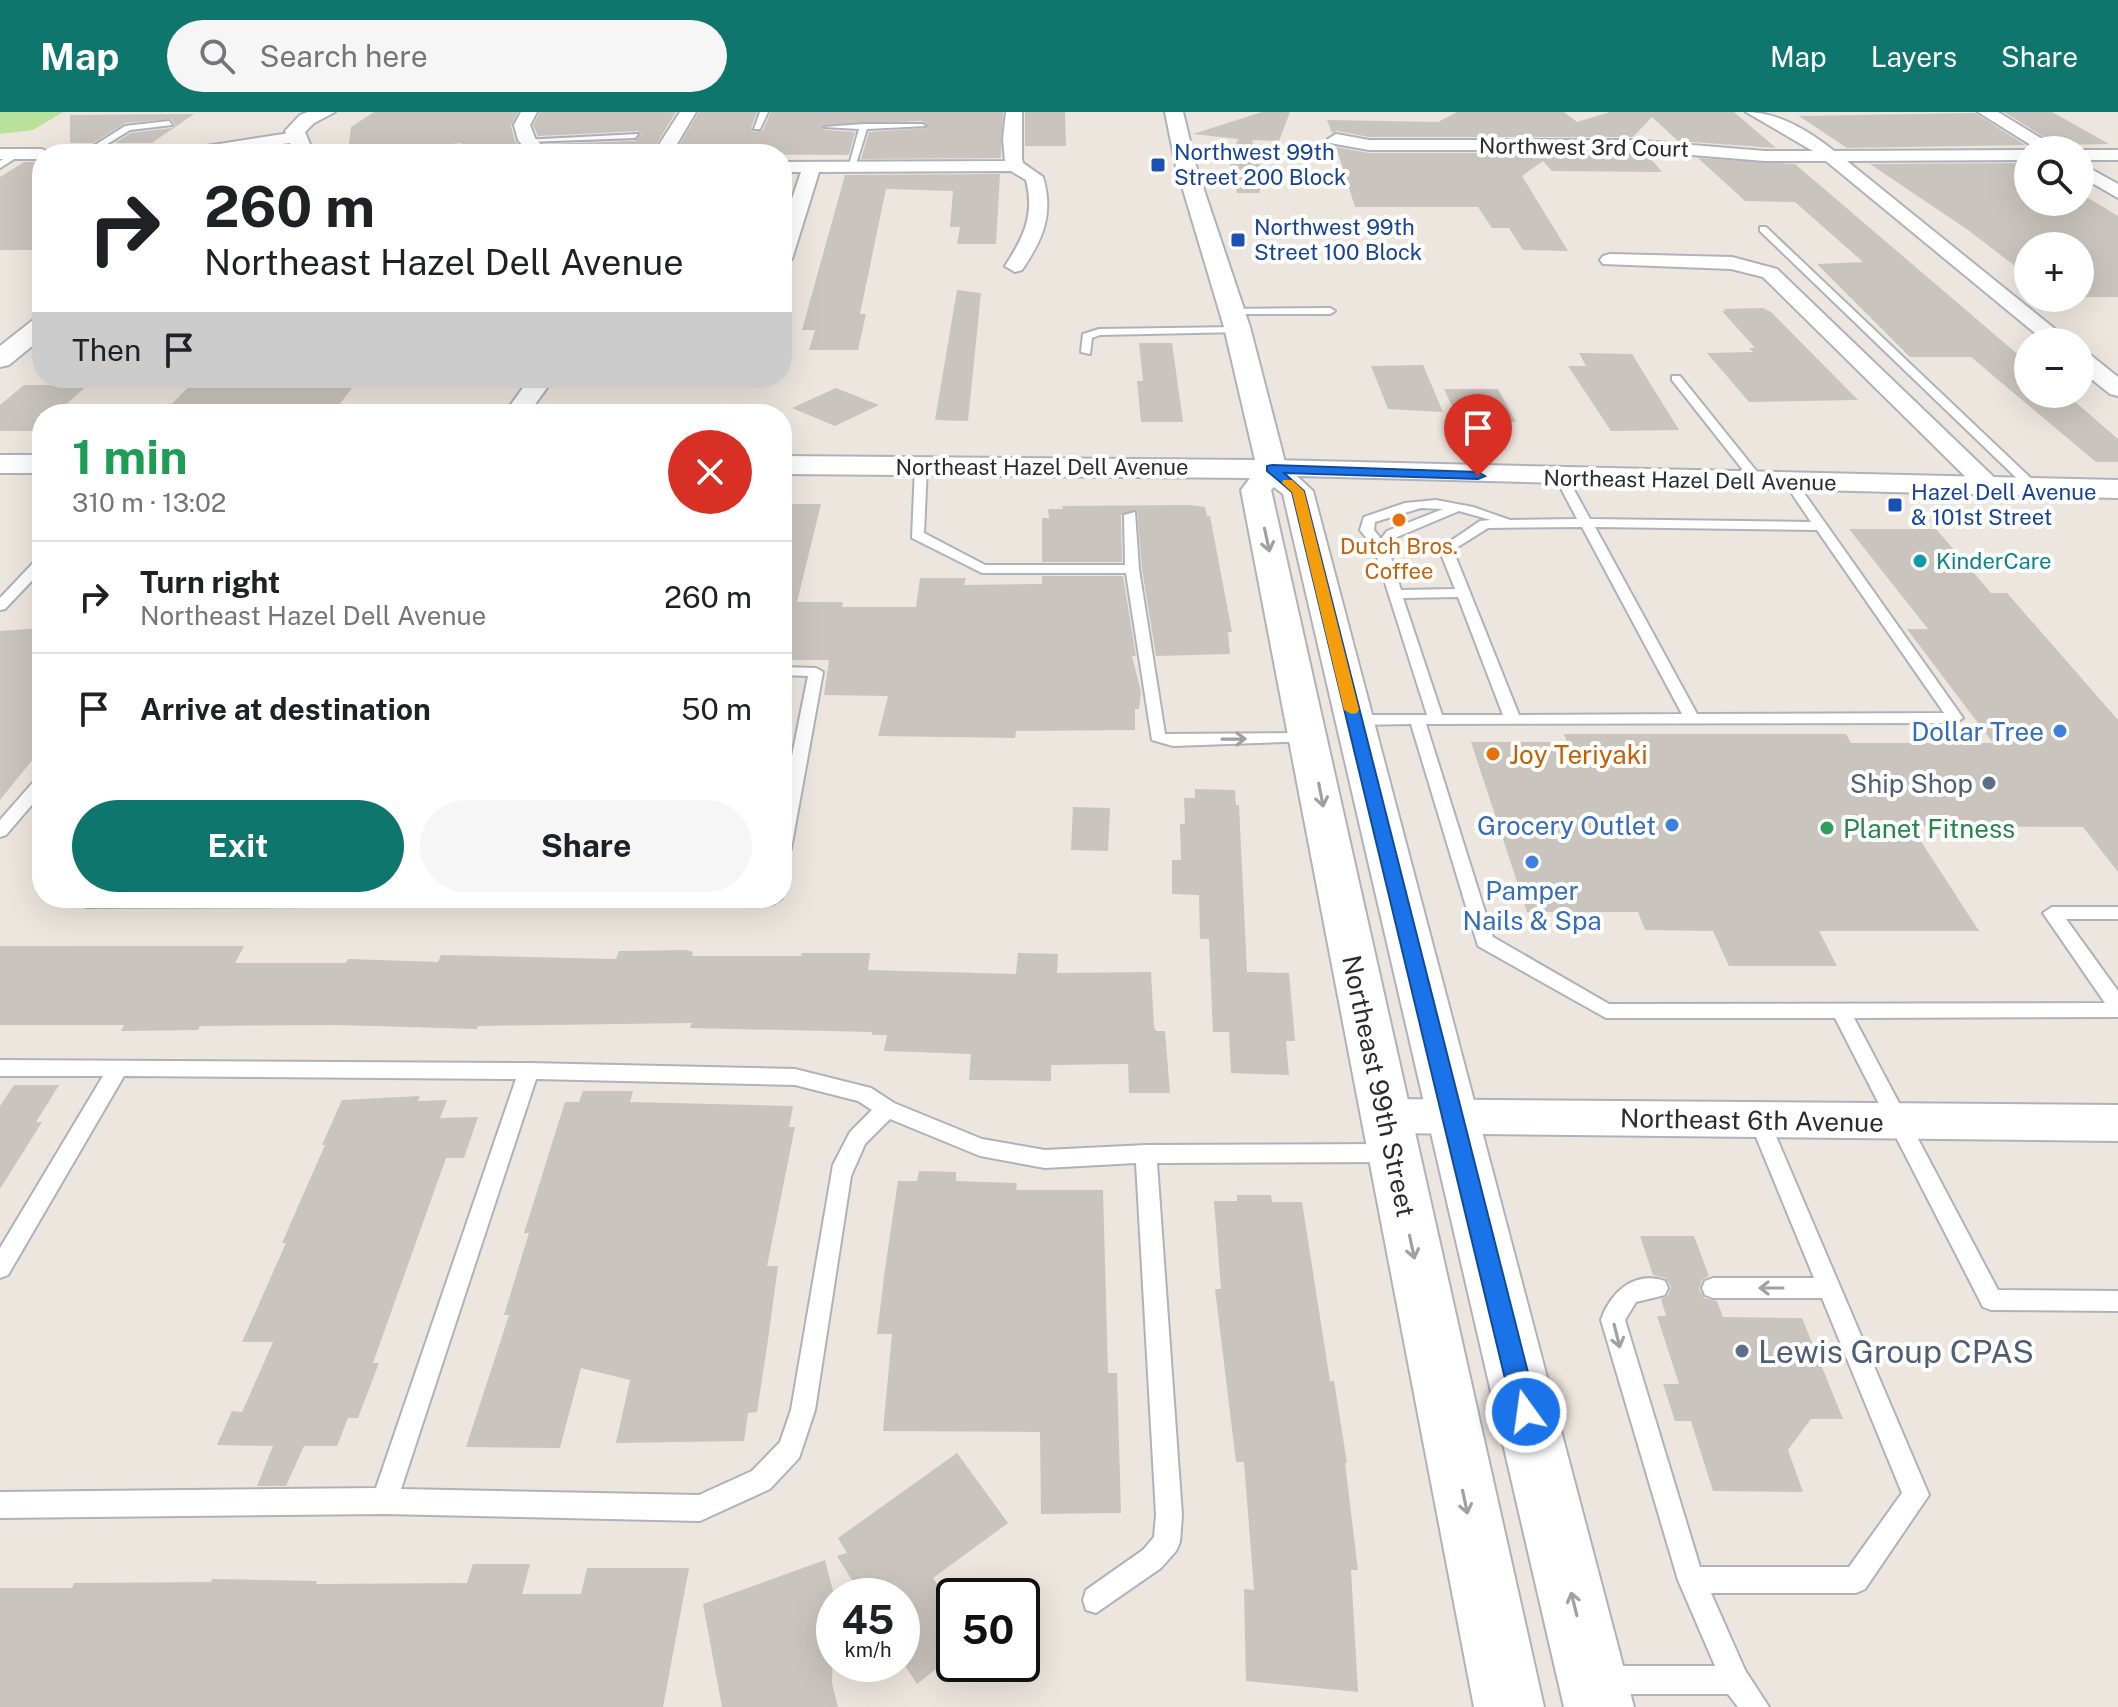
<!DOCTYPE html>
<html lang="en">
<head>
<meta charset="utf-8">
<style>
	body { margin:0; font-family:"Public Sans",sans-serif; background:#f6f6f6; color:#202124; height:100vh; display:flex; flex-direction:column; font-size:30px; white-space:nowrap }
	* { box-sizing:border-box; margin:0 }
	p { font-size:26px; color:#757577 }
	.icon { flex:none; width:44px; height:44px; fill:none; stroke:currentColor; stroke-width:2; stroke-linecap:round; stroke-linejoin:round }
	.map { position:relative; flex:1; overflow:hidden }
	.drawer { position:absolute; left:32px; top:292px; width:760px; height:504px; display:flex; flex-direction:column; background:#fff; border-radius:32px; box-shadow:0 8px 32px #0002 }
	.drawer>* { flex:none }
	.banner { position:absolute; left:32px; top:32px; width:760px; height:244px; border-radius:32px; box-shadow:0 8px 32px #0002; background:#fff; color:#202124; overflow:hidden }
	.buttons { position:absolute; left:2014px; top:24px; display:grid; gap:16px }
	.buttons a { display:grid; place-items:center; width:80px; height:80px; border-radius:50%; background:#fff; box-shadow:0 8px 32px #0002; font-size:40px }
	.speed { position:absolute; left:816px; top:1466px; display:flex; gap:16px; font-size:40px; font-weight:700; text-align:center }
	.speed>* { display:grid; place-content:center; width:104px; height:104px; border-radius:50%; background:#fff; box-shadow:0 8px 32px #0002; line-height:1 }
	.speed small { font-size:20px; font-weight:400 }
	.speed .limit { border:4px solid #111; border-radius:12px; background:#fff; color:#111 }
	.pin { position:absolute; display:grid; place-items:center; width:68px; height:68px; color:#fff; margin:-82px -34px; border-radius:50% 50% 50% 0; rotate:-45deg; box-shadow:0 0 8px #0007 }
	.pin .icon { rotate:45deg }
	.me { position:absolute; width:88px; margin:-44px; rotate:346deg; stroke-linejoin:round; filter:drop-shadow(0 0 6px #0008) }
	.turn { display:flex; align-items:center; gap:28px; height:168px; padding:0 40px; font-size:36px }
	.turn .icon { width:104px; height:104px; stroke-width:2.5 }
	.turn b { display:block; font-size:56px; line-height:68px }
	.then { display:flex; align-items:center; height:76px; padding:0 40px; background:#0003; gap:16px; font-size:30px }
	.round { display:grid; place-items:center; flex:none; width:84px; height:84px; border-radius:42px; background:#f6f6f6 }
	.headline { display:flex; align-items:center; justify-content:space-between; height:136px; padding:0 40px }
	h1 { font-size:48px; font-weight:700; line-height:60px; color:#1e9e55 }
	.button { display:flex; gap:16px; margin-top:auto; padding:16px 40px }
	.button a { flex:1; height:92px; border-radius:48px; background:#0f766e; color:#fff; font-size:32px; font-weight:700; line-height:92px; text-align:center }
	.button a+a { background:#f6f6f6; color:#202124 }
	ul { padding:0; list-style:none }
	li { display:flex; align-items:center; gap:24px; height:112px; padding:0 40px; border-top:2px solid #e0e0e0 }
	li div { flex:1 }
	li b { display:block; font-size:30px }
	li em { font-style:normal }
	header { display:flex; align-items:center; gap:48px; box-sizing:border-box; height:112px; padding:0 40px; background:#0f766e; color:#fff }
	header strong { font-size:38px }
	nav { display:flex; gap:44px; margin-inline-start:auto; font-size:28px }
	.search { width:560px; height:72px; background:#f6f6f6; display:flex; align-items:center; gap:20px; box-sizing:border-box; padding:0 28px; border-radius:44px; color:#757577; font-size:30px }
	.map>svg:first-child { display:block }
	.green { fill:#b8e29c }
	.building { fill:#c9c4bd }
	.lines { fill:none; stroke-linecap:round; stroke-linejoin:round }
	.service-casing { stroke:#afb2bc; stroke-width:4 }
	.minor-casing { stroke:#afb2bc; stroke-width:4 }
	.tertiary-casing { stroke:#afb2bc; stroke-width:4 }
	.secondary-casing { stroke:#afb2bc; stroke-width:4 }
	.service { fill:#fff; fill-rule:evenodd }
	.minor { fill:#fff; fill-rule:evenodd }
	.tertiary { fill:#fff; fill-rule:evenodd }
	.secondary { fill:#fff; fill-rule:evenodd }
	.oneway { stroke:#a0a0a0 }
	.route { fill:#1a73e8; stroke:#114b97; stroke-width:2 }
	.slow { fill:#f59e0b }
	.transit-dot { fill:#1a4fb4; stroke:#fff; stroke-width:3 }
	.food-dot { fill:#e8710a; stroke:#fff; stroke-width:3 }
	.culture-dot { fill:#0f9aa8; stroke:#fff; stroke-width:3 }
	.shop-dot { fill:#3f7fe0; stroke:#fff; stroke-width:3 }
	.service-dot { fill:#5c6f8a; stroke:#fff; stroke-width:3 }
	.leisure-dot { fill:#2e9e5b; stroke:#fff; stroke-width:3 }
	.labels { text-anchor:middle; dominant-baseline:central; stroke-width:8; stroke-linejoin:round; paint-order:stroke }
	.far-street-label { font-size:22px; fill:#2c2c2c; stroke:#fff }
	.far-transit-label { font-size:22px; fill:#164399; stroke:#fff; text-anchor:start }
	.far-food-label { font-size:22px; fill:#c56008; stroke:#fff }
	.far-culture-label { font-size:22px; fill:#0d838f; stroke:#fff; text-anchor:start }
	.shop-label { font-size:26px; fill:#366cbe; stroke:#fff; text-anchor:end }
	.food-label { font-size:26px; fill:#c56008; stroke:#fff; text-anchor:start }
	.service-label { font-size:26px; fill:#4e5e75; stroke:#fff; text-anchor:end }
	.leisure-label { font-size:26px; fill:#27864d; stroke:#fff; text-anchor:start }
	.street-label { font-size:26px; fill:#2c2c2c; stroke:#fff }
	.near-service-label { font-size:32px; fill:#4e5e75; stroke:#fff; text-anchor:start }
</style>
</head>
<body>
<header>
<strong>Map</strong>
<div class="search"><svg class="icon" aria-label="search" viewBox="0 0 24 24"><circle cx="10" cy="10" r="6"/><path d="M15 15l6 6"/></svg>Search here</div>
<nav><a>Map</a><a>Layers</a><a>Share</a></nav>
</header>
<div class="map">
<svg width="2118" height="1595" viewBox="0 0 2118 1595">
	<rect width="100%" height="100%" fill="#ede6de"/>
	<path class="green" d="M0,0H63L33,18L0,22Z"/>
	<g class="building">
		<path d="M374,0H518L511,14L515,29L524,40H453L462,31L348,41L351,15Z"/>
		<path d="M540,0H676L650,42L551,40L545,32L635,29L641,22L638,19L538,24L533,13Z"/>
		<path d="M699,0H757L751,16L754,20L763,18L771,0H1003L1001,46L861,47L869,20L928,16L922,9L822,13L824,18L855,20L849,43L674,42Z"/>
		<path d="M1025,0H1065L1066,34H1025Z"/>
		<path d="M1262,0H1290L1279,29L1252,28L1264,67L1259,81H1237L1229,48L1238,27L1193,22Z"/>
		<path d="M1457,0H1564L1577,10L1610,0H1734L1776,36L1678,29L1652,5L1633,25H1369L1337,19L1332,21L1327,8L1438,10Z"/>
		<path d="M2004,0H2052L2109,32L2057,33Z"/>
		<path d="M1975,1L2025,33L1847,36L1799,4Z"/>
		<path d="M194,2L152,31H115L131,21L172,16L175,13L171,7L125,11L93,31H70V3Z"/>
		<path d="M1336,35L1369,41H1631L1647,42L1662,60L1552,59L1543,49L1522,64L1568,139L1523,138L1509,116H1492L1478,95H1355Z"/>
		<path d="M1698,46L1795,52L2028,251V282H2066L2118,327V350H2096L1971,245H1910L1817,152L1863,150L1795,90L1745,89Z"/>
		<path d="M24,50H42V138H0V65Z"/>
		<path d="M2028,51V90H2080V81L2118,104V185H2080V134H2028V164L1968,118L1870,52Z"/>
		<path d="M1000,62L996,132H957L960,115H950L953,79L886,77L860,202H866L858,238H809L815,218H802L845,63Z"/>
		<path d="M957,178L981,181L968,309L935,308Z"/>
		<path d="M1763,196L1771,200L1858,288L1749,290L1707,241L1753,240L1749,236H1755L1722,199H1726L1723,197Z"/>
		<path d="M1139,231H1172L1183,310H1141L1137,269H1143Z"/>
		<path d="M1579,241L1632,242L1679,318L1611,319L1568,254H1586Z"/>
		<path d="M1423,253L1443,300L1388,297L1371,254Z"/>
		<path d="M197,266H360L334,299L175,302L178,298H166Z"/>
		<path d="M24,273H88L55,302H42V314L37,319H0V293Z"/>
		<path d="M836,276L879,293L835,314L792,296Z"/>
		<path d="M1444,277H1498L1516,310L1460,311Z"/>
		<path d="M782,392H821L797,490H843L842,495H916L920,466H966L964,473L1042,472V464H1123L1136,544H1132L1141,580L1139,597H1135V618L1016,619L1015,626L878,624L888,584L824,583L829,548H782Z"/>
		<path d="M1189,393L1205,395L1207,404H1210L1232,520H1228L1230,542L1156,544L1142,457L1137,398L1121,403L1122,450H1042V406H1049L1048,397H1063L1062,394Z"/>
		<path d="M1849,417H1936L1991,481H2007L2118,608V760L2083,715L1911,714L1979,819H1819L1837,854H1729L1713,819L1645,818L1638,800H1527L1471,630H1567L1564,622H1846L1851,631H1993L1907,517H1928Z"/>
		<path d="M42,516V636L0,688V519Z"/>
		<path d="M1195,677L1235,678L1236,693H1239L1247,860L1289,861L1295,929H1286L1289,963L1231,961L1229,920H1213L1209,827H1200L1199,783L1172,782V748H1181L1180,712H1185L1184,686H1195Z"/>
		<path d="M1073,695L1110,696L1108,739L1071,738Z"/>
		<path d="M0,834H244L235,851H346L348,847L438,850L441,843L616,847L619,839L686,838L693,840L692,844H801L802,841H870L868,858L1016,862L1018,841L1058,842L1057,861L1151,860L1154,915L1156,919H1165L1170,981H1129L1128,952L1051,953V969L969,968L971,942L884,939L887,923H872V920L690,916L692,911L478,914L477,917L337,913L200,914L198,918L121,919L124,913H0Z"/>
		<path d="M14,973H59L36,1010H42L0,1077V994Z"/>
		<path d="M583,979H633L630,990L793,994L789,1015H795L767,1154H778L768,1228L757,1300L748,1301L744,1329L616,1331L630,1268L581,1256L560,1336L466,1335L509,1203H504L529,1121H524L565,990H579Z"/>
		<path d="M420,984L418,989L447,988L440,1006L478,1005L464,1046H446L373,1251H379L358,1306H348L337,1334H304L286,1374H257L273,1334L217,1333L232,1299L242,1300L273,1230H242L286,1131H282L325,1033H322L342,988Z"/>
		<path d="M919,1059L956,1060V1069L1017,1071L1016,1078H1103L1108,1261H1117L1121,1401L1041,1402L1040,1320L883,1319L892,1222H877L885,1157L898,1069H917Z"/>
		<path d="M1237,1083H1271L1272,1090H1302L1330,1269H1334L1347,1351H1345L1358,1458H1351L1358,1580L1246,1569L1244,1477L1254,1478L1244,1350H1236L1215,1177H1221L1214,1089H1237Z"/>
		<path d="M1640,1124H1694L1709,1164L1702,1168L1699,1177L1704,1186L1717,1189L1723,1205L1802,1206L1843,1307H1811L1788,1338L1803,1380L1713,1379L1691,1309H1675L1663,1272H1679L1657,1204H1666L1661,1187L1668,1184L1671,1175L1666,1166L1653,1163Z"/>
		<path d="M957,1341L1008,1411L933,1466L954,1498V1543L917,1572L902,1549V1484H862L837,1444L847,1441L838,1426Z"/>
		<path d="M825,1448L834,1483L832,1571L838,1595H722L703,1492Z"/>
		<path d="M473,1452H530L522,1482H581L587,1456H689L663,1595H0V1476H72L74,1471L211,1470L212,1467L317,1469L316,1472L467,1471Z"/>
	</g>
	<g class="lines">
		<defs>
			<g id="service">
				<path d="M760,0H768L760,17H754Z"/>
				<path d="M169,9L172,13L130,18L91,42H81L125,14Z"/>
				<path d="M864,12H922L926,14L867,17L855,55L848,57L859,17L824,15Z"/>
				<path d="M638,22L635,26L527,30L523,28Z"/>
				<path d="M15,40L22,42L0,56V49Z"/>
				<path d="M1760,115H1766L2037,372V378H2029L1760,119Z"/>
				<path d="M1232,197L1330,196L1335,199L1330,202H1228L1227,200Z"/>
				<path d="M1238,215L1243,218L1242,220L1100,223L1092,226L1090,242L1081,240L1083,222L1099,217Z"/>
				<path d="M1672,264H1680L1762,366V372H1754L1672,268Z"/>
				<path d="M921,350L927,354L924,421L985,453H1125L1124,403L1135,400L1139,457L1165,622L1310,621L1316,623L1318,626L1316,629L1173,634L1152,628L1126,461H982L912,426L915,354Z"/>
				<path d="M1561,361L1567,365L1590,407L1811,410L1784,370L1794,367L1963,606L1955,611L1426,612L1493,825L1609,892L2105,891L2043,801L2052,795H2118V807H2066L2118,879V905L1854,906L1998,1178L2118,1179V1199L1991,1198L1983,1195L1835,906H1606L1478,834L1411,612L1354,613L1346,608L1354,603H1427L1374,436L1360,418L1364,405L1405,391L1436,388L1473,395L1510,408L1577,407L1555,365ZM1421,396L1443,397L1387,419L1381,427L1374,418L1375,410ZM1459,399L1491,408L1480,409L1439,437L1455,477L1401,478L1388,436L1397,425ZM1582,415L1682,602L1519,603L1453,438L1488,416ZM1595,415L1817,418L1944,601L1697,602ZM1458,485L1503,603H1442L1403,486Z"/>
				<path d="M42,446V458L5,497L0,498V486L37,447Z"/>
				<path d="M782,555L816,556L823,560L791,737L782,743V694L808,564L782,563Z"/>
				<path d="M42,666V681L6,723L0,725V708L36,667Z"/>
				<path d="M79,786H782L773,792L87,795L81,793Z"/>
				<path d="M0,948L529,951L795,957L871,976L894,991L982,1027L1045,1038L1146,1033L1390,1032L1397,1035L1401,1041L1397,1047L1390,1050L1157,1051L1182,1403L1180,1430L1176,1439L1161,1456L1096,1501L1086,1498L1083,1488L1086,1478L1143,1438L1154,1425L1156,1403L1136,1051L1045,1056L980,1044L890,1007L865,1032L851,1064L815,1298L799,1346L770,1377L700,1409L384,1402L0,1406V1380L376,1376L516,967L124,964L8,1163L0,1166V1136L103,964H0ZM536,967L795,973L858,989L872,998L850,1020L833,1053L791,1298L780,1330L752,1359L699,1383L401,1377Z"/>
				<path d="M1759,1000L1766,1002L1769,1008L1929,1383L1865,1477L1856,1481H1711L1745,1558L1769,1595H1738L1728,1582H1603L1593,1578L1589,1568L1593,1558L1603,1554H1715L1678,1468L1601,1208C1610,1181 1634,1158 1665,1169L1668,1176L1665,1183L1636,1190L1625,1208L1700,1455H1849L1902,1381L1822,1186H1713L1705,1183L1702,1176L1705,1169L1713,1166H1814L1749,1008L1752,1002Z"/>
			</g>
			<g id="minor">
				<path d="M521,0H537L530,13L535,26L549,42H530L518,28L514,13Z"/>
				<path d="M680,0H696L671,42H653Z"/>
				<path d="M1006,0H1022V47L1023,51L1043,65C1054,102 1043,127 1022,158L1015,160L1005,154C1024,125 1035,102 1026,68L1011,59L819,60L792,147L782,153V117L801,60H782V50L1005,49L1003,27Z"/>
				<path d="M1746,0C1778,0 1809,19 1834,39L2028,38H2029L2028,48L1847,49L2071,230H2046L1826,49H1765L1631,38H1369L1330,31L1328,27L1336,22L1369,28H1631L1765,39H1813Z"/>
				<path d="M1978,0H1998L2060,38H2039Z"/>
				<path d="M296,20L302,21L304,25L302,29L220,42H150L159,37L200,35Z"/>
				<path d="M0,37H42L51,42H42V47H0Z"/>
				<path d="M2079,38H2118V48H2080Z"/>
				<path d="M2080,51L2118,72V86L2080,64Z"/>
				<path d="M1610,142L1732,145L1777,157L2003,374L1999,380H1981L1763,165L1731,157L1603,152L1600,148L1603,144Z"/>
				<path d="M2080,239L2088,241L2118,265V284L2110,282L2080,258Z"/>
				<path d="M530,266H554L528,302H504Z"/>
				<path d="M1385,987L2118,993V1029L1385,1021L1370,1016L1363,1004L1370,992Z"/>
			</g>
			<g id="tertiary">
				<path d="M308,0H335L314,11L305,20L314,42H294L285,19L300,3Z"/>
				<path d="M42,205V226L9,253L0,255V234L33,208Z"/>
				<path d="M1272,348L2118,368V386L1261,363L1257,357L1261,351Z"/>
			</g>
			<g id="secondary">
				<path d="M1165,0H1183L1196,54L1250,215L1286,354L1313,379L1634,1595H1564L1283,382L1274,375L1271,378L1544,1595H1474L1241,378L1250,366L782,362V344L1255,348L1224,215L1176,54Z"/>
				<rect x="0" y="343" width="42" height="18"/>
			</g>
		</defs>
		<use href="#service" class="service-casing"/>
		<use href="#minor" class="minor-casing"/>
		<use href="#tertiary" class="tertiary-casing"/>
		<use href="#secondary" class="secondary-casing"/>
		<use href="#service" class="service"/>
		<use href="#minor" class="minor"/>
		<use href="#tertiary" class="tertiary"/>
		<use href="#secondary" class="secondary"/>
	</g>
	<defs><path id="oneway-shaft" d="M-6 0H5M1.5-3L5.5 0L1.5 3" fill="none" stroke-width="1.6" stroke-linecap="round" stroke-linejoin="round" transform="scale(2)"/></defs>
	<g class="oneway">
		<use href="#oneway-shaft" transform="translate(1267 428) rotate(78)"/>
		<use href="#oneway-shaft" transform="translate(1234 627) rotate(-1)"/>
		<use href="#oneway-shaft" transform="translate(1321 683) rotate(79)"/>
		<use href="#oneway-shaft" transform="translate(1412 1135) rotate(78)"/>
		<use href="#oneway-shaft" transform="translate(1771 1176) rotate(-180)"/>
		<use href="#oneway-shaft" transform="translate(1617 1224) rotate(76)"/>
		<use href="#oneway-shaft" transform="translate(1465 1390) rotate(78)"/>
		<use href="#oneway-shaft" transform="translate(1574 1492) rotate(-104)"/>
	</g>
	<path class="route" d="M1272,353L1478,360L1485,364L1478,367L1284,361L1304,379L1538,1300L1535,1308L1526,1311L1517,1308L1513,1300L1292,380L1267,359V354Z"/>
	<path class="slow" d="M1283,368H1292L1304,379L1359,598L1357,601L1352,602L1344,598L1292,380L1282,371Z"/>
	<g class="transit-dot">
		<rect x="1150" y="45" width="16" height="16" rx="4"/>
		<rect x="1230" y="120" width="16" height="16" rx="4"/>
		<rect x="1887" y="385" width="16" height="16" rx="4"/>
	</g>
	<g class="food-dot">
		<circle cx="1399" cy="408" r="8"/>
		<circle cx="1493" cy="642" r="8"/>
	</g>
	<circle class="culture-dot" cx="1920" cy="449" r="8"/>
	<g class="shop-dot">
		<circle cx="2060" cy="619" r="8"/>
		<circle cx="1672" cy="713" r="8"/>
		<circle cx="1532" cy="750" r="8"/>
	</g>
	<g class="service-dot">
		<circle cx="1989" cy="671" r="8"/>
		<circle cx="1742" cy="1239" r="8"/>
	</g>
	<circle class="leisure-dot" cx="1827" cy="716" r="8"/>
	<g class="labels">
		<g class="far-street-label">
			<text transform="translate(1584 35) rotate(1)">Northwest 3rd Court</text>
			<text x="1042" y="355">Northeast Hazel Dell Avenue</text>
			<text transform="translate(1690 368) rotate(1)">Northeast Hazel Dell Avenue</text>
		</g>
		<g class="far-transit-label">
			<text x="1174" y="40">Northwest 99th<tspan x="1174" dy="25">Street 200 Block</tspan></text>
			<text x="1254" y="115">Northwest 99th<tspan x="1254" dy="25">Street 100 Block</tspan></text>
			<text x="1911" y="380">Hazel Dell Avenue<tspan x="1911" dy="25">&amp; 101st Street</tspan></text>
		</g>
		<g class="far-food-label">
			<text x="1399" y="434">Dutch Bros.<tspan x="1399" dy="25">Coffee</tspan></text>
		</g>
		<g class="far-culture-label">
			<text x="1936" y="449">KinderCare</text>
		</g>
		<g class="shop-label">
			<text x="2044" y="619">Dollar Tree</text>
			<text x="1656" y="713">Grocery Outlet</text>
			<text x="1532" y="778" text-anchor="middle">Pamper<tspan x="1532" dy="30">Nails &amp; Spa</tspan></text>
		</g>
		<g class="food-label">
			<text x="1509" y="642">Joy Teriyaki</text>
		</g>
		<g class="service-label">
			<text x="1973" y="671">Ship Shop</text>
		</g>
		<g class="leisure-label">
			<text x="1843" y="716">Planet Fitness</text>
		</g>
		<g class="street-label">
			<text transform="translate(1379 974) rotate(78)">Northeast 99th Street</text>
			<text transform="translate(1752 1008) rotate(1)">Northeast 6th Avenue</text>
		</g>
		<g class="near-service-label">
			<text x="1758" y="1239">Lewis Group CPAS</text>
		</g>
	</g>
</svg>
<div class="buttons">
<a><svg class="icon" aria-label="search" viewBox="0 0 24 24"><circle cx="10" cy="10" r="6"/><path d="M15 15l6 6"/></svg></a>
<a>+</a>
<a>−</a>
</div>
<div class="speed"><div>45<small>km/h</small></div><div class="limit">50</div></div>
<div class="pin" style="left:1478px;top:364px;background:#d93025"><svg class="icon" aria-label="arrive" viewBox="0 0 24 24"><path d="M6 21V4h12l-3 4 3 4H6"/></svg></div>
<svg class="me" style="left:1526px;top:1300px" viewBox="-20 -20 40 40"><circle r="17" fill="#1a73e8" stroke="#fff" stroke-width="3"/><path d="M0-11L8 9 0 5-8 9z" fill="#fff"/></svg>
<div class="banner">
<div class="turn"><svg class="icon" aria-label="right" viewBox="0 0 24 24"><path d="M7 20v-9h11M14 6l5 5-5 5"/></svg><div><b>260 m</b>Northeast Hazel Dell Avenue</div></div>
<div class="then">Then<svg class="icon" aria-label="arrive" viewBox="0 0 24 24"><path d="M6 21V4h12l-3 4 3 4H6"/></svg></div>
</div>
<section class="drawer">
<div class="headline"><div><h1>1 min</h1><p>310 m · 13:02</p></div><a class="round" style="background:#d93025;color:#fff"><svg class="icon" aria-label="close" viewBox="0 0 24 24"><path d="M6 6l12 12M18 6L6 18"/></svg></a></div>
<ul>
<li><svg class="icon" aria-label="right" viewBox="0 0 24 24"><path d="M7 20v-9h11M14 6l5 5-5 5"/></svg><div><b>Turn right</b><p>Northeast Hazel Dell Avenue</p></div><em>260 m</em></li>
<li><svg class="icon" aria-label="arrive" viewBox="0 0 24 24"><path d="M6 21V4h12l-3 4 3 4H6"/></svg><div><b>Arrive at destination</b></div><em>50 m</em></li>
</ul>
<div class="button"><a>Exit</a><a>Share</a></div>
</section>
</div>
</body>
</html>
